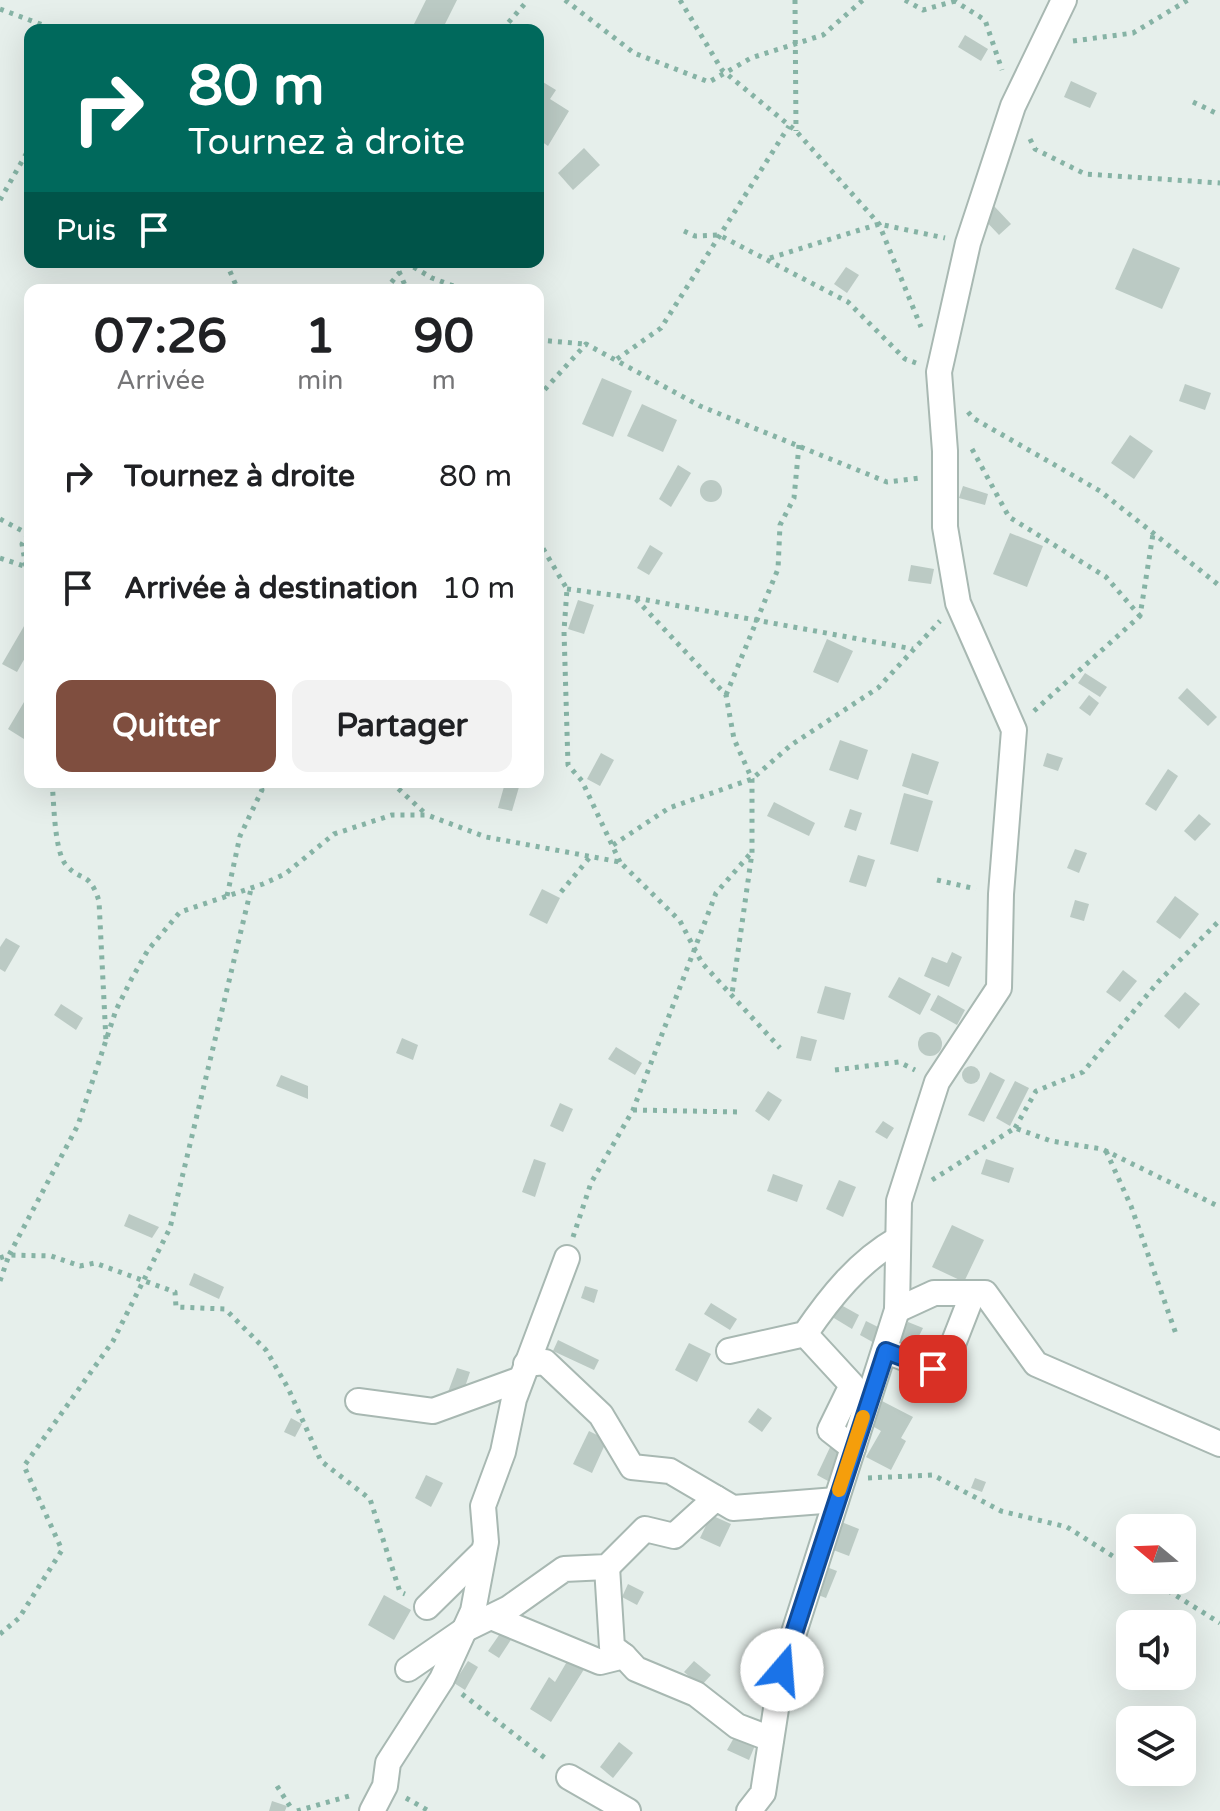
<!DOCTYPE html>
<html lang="fr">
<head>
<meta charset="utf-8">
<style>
	body { margin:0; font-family:"Varela Round",sans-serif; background:#f2f2f2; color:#202124; height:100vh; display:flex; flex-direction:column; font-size:30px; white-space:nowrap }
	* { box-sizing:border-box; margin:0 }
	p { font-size:26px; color:#757577 }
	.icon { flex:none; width:44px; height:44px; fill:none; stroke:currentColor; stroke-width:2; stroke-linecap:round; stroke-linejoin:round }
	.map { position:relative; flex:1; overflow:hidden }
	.sheet { position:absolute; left:24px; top:284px; width:520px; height:504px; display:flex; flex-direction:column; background:#fff; border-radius:16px; box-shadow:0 8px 32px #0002 }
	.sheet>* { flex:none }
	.top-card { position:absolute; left:24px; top:24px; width:520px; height:244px; border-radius:16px; box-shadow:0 8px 32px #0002; background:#00695c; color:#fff; overflow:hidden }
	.needle { width:52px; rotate:289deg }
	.tools { position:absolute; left:1116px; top:1514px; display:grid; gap:16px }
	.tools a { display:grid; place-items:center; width:80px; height:80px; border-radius:16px; background:#fff; box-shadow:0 8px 32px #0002; font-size:40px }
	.pin { position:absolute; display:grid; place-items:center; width:68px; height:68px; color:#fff; margin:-34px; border-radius:16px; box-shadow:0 4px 12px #0006 }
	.me { position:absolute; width:88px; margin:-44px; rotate:18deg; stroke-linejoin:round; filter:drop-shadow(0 0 6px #0008) }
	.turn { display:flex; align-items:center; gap:28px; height:168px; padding:0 32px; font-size:36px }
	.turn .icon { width:104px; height:104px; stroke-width:2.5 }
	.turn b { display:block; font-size:56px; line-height:68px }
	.then { display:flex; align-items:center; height:76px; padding:0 32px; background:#0003; gap:16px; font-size:30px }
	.eta { display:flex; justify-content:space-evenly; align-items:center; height:136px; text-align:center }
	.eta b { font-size:48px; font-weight:800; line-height:56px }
	.action { display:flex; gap:16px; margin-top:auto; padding:16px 32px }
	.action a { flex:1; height:92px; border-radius:16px; background:#7f4e3f; color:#fff; font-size:32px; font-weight:800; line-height:92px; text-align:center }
	.action a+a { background:#f2f2f2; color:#202124 }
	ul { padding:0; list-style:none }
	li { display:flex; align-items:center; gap:24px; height:112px; padding:0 32px }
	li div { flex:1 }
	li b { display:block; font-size:30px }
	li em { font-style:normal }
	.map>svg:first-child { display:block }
	.building { fill:#bbcac4 }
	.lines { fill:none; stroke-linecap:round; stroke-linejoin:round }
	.minor-casing { stroke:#a8b8b2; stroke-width:28 }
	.path { stroke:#86b3a5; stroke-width:5; stroke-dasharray:4 6; stroke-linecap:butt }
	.minor { stroke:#fff; stroke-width:24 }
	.route-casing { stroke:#114b97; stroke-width:20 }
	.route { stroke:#1a73e8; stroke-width:14 }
	.slow { stroke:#f59e0b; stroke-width:14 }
</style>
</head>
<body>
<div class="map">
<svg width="1220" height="1811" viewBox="0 0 1220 1811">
	<rect width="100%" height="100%" fill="#e6efeb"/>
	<g class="building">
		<path d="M426,0H457L442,30H411Z"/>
		<path d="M965,35L988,49L981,61L958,47Z"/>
		<path d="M538,79L556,90L550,99L569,111L548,146L538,139Z"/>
		<path d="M1071,81L1097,93L1090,108L1064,97Z"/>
		<path d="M584,148L600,165L573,190L558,173Z"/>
		<path d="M994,206L1011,224L999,235L982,217Z"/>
		<path d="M1133,248L1180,268L1162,309L1115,289Z"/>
		<path d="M846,267L859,275L847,293L834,284Z"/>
		<path d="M602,378L632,391L613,437L582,424Z"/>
		<path d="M1185,384L1211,393L1205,410L1179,401Z"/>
		<path d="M642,404L677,420L663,452L627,436Z"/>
		<path d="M1130,435L1153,451L1134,479L1111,463Z"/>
		<path d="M678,465L691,473L671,507L659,499Z"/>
		<circle cx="711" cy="491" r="11"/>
		<path d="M963,486L988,494L985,505L959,498Z"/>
		<path d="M1010,533L1043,546L1027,587L993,574Z"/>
		<path d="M650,545L663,553L649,575L637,568Z"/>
		<path d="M911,565L934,569L931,584L908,581Z"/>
		<path d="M578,600L594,605L584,634L568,629Z"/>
		<path d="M27,621L30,649L17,672L2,664Z"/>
		<path d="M827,639L853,651L838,683L813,672Z"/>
		<path d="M1085,673L1107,687L1100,697L1078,683Z"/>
		<path d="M1187,688L1217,717L1208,726L1178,698Z"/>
		<path d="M30,692V729L24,739L8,729Z"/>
		<path d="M1089,695L1099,703L1090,716L1079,708Z"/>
		<path d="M840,740L868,750L858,780L829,770Z"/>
		<path d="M601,753L614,760L600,786L587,779Z"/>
		<path d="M912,753L939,762L928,795L902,786Z"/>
		<path d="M1047,753L1063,758L1058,771L1043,766Z"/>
		<path d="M1168,769L1178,776L1156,811L1145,804Z"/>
		<path d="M505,783L519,787L512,811L498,808Z"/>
		<path d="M904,793L933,801L918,852L890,844Z"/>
		<path d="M774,802L815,823L809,836L767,816Z"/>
		<path d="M850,809L862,813L856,831L844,827Z"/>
		<path d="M1199,814L1211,824L1195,841L1184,831Z"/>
		<path d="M1075,849L1087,853L1079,873L1067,868Z"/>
		<path d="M858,855L875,860L866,887L849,882Z"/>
		<path d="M542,889L560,898L547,924L529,915Z"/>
		<path d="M1175,896L1199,914L1180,939L1156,922Z"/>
		<path d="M1075,900L1089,904L1084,921L1070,917Z"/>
		<path d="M6,938L20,946L5,972L0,969V947Z"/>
		<path d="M952,952L962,957L949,987L924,976L932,957L947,963Z"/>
		<path d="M1123,970L1137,981L1120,1002L1106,992Z"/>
		<path d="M899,977L931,994L920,1015L888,997Z"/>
		<path d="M825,986L851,993L844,1020L817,1013Z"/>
		<path d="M1185,992L1200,1004L1179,1029L1164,1016Z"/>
		<path d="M938,995L965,1010L957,1025L930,1010Z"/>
		<path d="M61,1004L83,1018L76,1030L54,1015Z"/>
		<circle cx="930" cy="1044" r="12"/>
		<path d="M801,1036L817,1040L811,1061L796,1058Z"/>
		<path d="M402,1038L418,1045L413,1060L396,1053Z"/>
		<path d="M616,1047L642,1063L635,1075L608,1059Z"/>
		<circle cx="971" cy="1075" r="9"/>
		<path d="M990,1072L1005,1080L984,1122L968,1115Z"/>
		<path d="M281,1075L308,1086V1099L276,1086Z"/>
		<path d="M1015,1081L1029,1088L1010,1126L996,1118Z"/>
		<path d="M768,1091L782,1100L769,1121L755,1111Z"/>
		<path d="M560,1103L573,1109L563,1132L550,1126Z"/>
		<path d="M883,1121L894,1128L887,1139L875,1132Z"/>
		<path d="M534,1159L546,1163L535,1197L522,1192Z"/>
		<path d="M986,1159L1014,1168L1009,1183L981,1174Z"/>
		<path d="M773,1174L803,1185L797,1202L767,1191Z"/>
		<path d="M839,1180L856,1187L843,1217L826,1209Z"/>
		<path d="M129,1214L159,1227L152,1238L124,1226Z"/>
		<path d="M952,1225L984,1240L964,1282L932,1267Z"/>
		<path d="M194,1273L224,1287L219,1299L189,1285Z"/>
		<path d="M585,1286L598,1290L594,1303L581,1298Z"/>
		<path d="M832,1300L859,1315L852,1329L824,1312Z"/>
		<path d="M711,1303L737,1319L730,1330L704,1314Z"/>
		<path d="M866,1321L884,1330L876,1344L860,1335Z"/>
		<path d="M908,1322L923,1328L910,1354L896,1346Z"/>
		<path d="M558,1340L599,1360L594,1370L553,1351Z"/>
		<path d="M689,1343L711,1354L697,1382L675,1370Z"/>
		<path d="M457,1368L470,1372L462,1396L448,1392Z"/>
		<path d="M882,1401L913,1417L901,1438L906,1441L891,1470L866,1457L881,1431L869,1424Z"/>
		<path d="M758,1408L772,1418L762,1432L748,1422Z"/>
		<path d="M291,1418L302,1424L295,1437L284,1432Z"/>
		<path d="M589,1431L607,1440L592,1473L573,1464Z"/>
		<path d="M832,1443L843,1448L828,1481L817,1475Z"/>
		<path d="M426,1475L443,1483L431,1507L415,1498Z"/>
		<path d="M975,1478L986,1482L982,1492L971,1488Z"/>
		<path d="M711,1515L731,1524L720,1547L700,1538Z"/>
		<path d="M839,1521L859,1529L849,1556L828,1548Z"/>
		<path d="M824,1566L837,1571L826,1598L813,1593Z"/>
		<path d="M628,1584L644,1592L637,1605L622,1597Z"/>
		<path d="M384,1595L411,1610L394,1640L368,1625Z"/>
		<path d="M506,1625L516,1632L499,1658L488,1651Z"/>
		<path d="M572,1653L588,1663L551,1722L530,1709L549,1677L555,1682Z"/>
		<path d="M468,1661L478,1667L465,1690L454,1683Z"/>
		<path d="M694,1661L711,1675L701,1686L684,1672Z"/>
		<path d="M736,1734L756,1743L749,1760L727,1750Z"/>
		<path d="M619,1742L633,1753L613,1778L600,1767Z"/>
		<path d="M272,1801L287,1806L285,1811H269Z"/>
	</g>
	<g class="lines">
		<defs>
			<g id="minor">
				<path d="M897,1310L934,1293H985L1036,1364L1220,1444"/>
				<path d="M805,1334L852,1385L830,1430L853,1448"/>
				<path d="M729,1351L805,1334C831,1296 858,1262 898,1239"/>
				<path d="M886,1351L933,1369L948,1357L973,1293"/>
				<path d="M526,1364L545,1362L601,1415L632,1467L670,1471L716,1498"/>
				<path d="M358,1401L433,1411L521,1379"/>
				<path d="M607,1567L612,1647L624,1656"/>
				<path d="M427,1607L483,1552"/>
				<path d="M491,1617L600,1662L624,1656L636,1669L696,1694L737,1726L771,1739"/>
				<path d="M408,1669L466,1629L509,1608L564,1569L607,1567L645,1529L674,1536L716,1498L733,1508L836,1500"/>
				<path d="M569,1777L628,1811"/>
				<path d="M372,1811L385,1786L388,1763L442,1679L473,1611L486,1542L483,1506L503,1452L514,1399L567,1258"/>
				<path d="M749,1811L763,1793L782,1670L897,1310L899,1201L937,1082L999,988L1001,894L1014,730L958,603L945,527V451L939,372L968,243L1013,106L1064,0"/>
			</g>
		</defs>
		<use href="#minor" class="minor-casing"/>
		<g class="path">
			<path d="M565,0L634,53L709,82L751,58L823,35L863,0"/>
			<path d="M680,0L722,70L796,131L879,224L921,327"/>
			<path d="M795,0L796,131"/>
			<path d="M905,0L923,10L955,1"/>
			<path d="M953,0L985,20L1002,70"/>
			<path d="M0,9L56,30"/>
			<path d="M502,30L528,0"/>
			<path d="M1073,41L1133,33L1188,0"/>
			<path d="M1193,102L1220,115"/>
			<path d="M1030,139L1035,149L1085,174L1220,183"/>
			<path d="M0,200L30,147"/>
			<path d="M684,231L695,236L719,235L848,302L905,359L916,363"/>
			<path d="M770,258L879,224L945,238"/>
			<path d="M226,262L238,290"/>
			<path d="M395,262L407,290"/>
			<path d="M405,262L432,278L464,290"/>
			<path d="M385,290L400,272"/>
			<path d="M538,340L585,344"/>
			<path d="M617,359L661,328L789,126"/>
			<path d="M538,397L586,344L700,406L887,482L919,478"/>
			<path d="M968,412L973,418L1100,491L1220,586"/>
			<path d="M972,449L1009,517L1106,577L1140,616"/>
			<path d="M0,519L30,535"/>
			<path d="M28,534L22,544L30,591"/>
			<path d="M538,540L567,589L564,631L568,765L582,781L620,862"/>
			<path d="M0,558L30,568"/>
			<path d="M567,589L635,598L726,695L734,739L752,779V853L732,994"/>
			<path d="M636,598L913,649"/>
			<path d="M726,695L778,569L780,525L794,498L799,445"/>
			<path d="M1034,711L1140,616L1153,534"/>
			<path d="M52,782C54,801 54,851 66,865C82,883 89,870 99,901L106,1041"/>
			<path d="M391,782L427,815"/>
			<path d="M613,845L669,808L752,779L791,745L878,688L940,621"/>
			<path d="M937,880L976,889"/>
			<path d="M561,892L590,857"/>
			<path d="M227,896L240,836L262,790L260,782"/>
			<path d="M835,1070L899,1062L915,1070"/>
			<path d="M633,1110L740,1112"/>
			<path d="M1015,1128L1036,1091L1083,1072L1158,982L1220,920"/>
			<path d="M1106,1151L1131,1206L1176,1334"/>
			<path d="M932,1180L1015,1128L1051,1141L1102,1149L1220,1207"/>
			<path d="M573,1237L591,1183L633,1110L716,893L751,853"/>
			<path d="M0,1258L9,1255L78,1125L116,1010L132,978L148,950L180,912L263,884L285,874L334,834L392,815H427L486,837L620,862L680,921L702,963L780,1048"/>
			<path d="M0,1281L9,1255L51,1256L80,1266L95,1263L175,1292L176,1307L225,1309L266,1350L288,1388L321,1461L370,1499L400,1592L405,1594"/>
			<path d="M868,1478L933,1475L1001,1511L1067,1527L1130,1567"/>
			<path d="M1151,1580L1220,1623"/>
			<path d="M0,1634L19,1618L62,1550L24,1466L113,1341L170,1228L251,889"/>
			<path d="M462,1694L549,1761"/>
			<path d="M277,1786L293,1811"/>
			<path d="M406,1798L429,1811"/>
			<path d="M297,1811L349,1796"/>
		</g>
		<use href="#minor" class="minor"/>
	</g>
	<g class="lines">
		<defs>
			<path id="route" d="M782,1670L886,1351L933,1369"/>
		</defs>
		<use href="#route" class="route-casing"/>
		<use href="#route" class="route"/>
		<path class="slow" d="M839,1490L863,1417"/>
	</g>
</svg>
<div class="tools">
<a><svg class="needle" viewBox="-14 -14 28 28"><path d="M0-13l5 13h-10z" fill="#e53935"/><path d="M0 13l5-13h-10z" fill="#757577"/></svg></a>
<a><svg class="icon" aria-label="sound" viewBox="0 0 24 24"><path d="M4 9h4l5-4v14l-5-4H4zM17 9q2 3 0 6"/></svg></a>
<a><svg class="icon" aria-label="layers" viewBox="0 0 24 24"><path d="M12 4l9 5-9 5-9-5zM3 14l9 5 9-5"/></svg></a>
</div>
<div class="pin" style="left:933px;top:1369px;background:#d93025"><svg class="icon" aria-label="arrive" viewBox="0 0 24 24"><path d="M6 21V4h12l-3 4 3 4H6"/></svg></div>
<svg class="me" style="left:782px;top:1670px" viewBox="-20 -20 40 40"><circle r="19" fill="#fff"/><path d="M0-13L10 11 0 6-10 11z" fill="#1a73e8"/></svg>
<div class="top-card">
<div class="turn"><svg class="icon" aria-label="right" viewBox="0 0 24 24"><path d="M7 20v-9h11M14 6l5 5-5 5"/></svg><div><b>80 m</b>Tournez à droite</div></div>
<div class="then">Puis<svg class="icon" aria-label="arrive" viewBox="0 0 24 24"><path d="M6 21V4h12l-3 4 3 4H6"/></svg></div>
</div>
<section class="sheet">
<div class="eta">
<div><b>07:26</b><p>Arrivée</p></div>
<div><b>1</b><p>min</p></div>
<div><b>90</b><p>m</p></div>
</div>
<ul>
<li><svg class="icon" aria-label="right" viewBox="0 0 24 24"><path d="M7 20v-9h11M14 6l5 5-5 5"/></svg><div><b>Tournez à droite</b></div><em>80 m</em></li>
<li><svg class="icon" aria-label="arrive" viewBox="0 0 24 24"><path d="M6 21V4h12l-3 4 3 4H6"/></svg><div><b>Arrivée à destination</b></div><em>10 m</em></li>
</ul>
<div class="action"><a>Quitter</a><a>Partager</a></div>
</section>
</div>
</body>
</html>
